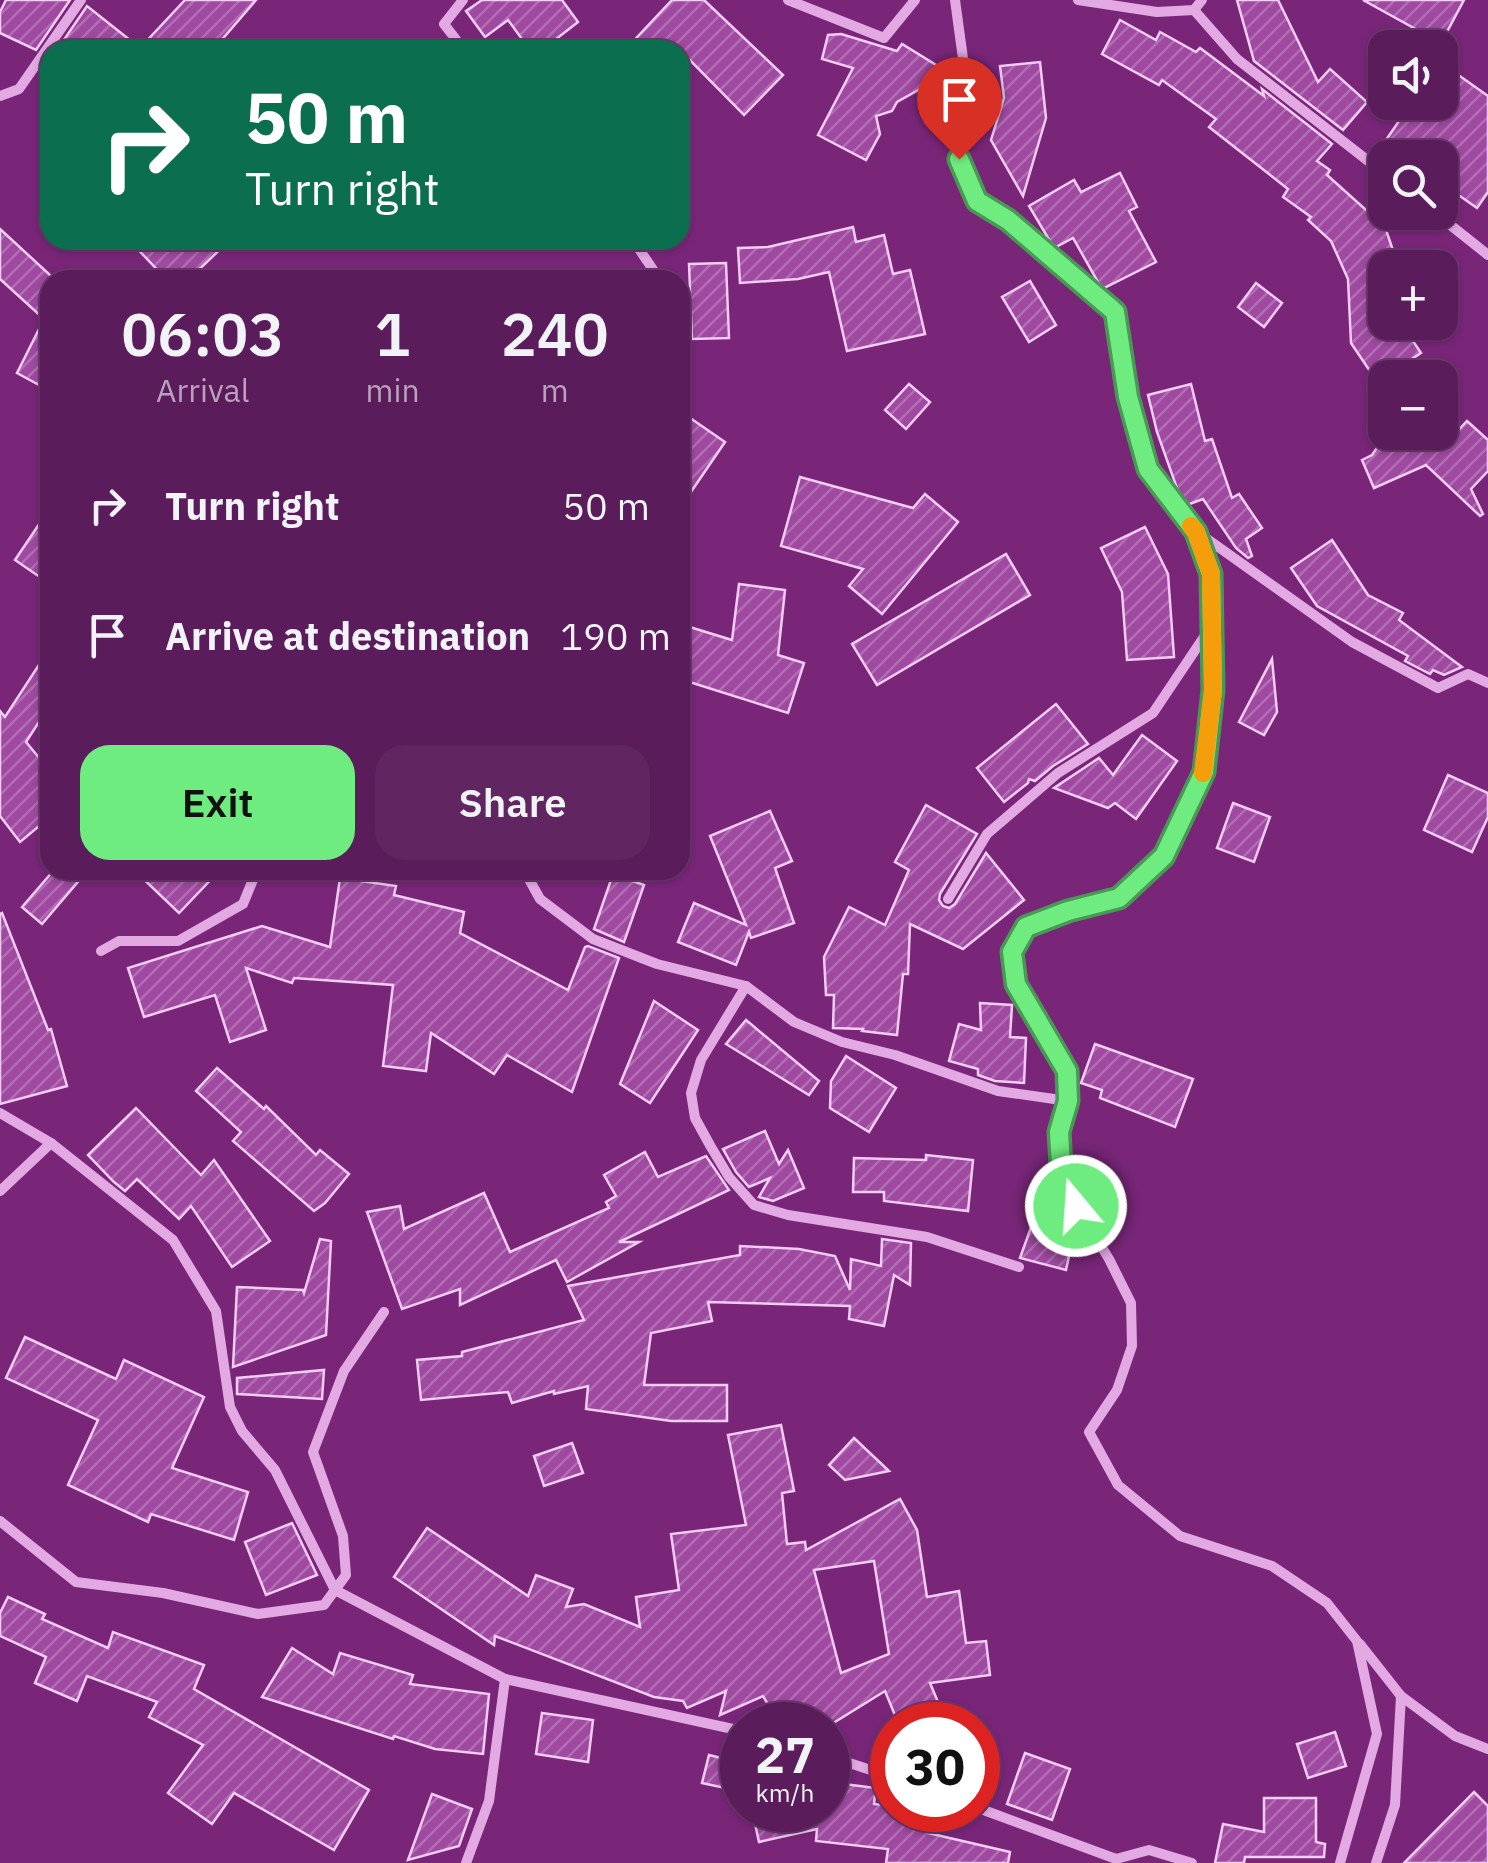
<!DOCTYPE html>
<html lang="en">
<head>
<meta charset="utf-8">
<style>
	body { margin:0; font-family:"IBM Plex Sans",sans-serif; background:#612561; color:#f1f3f6; height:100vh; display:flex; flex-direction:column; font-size:38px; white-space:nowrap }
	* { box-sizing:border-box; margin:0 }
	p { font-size:32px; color:#b8a1bb }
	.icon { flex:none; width:55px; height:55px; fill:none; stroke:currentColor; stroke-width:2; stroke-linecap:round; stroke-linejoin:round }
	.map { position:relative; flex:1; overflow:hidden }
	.sheet { position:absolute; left:40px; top:270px; width:650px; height:610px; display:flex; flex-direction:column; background:#5b1c5b; border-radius:30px; box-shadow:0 2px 8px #0004,0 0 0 2px #703a71 }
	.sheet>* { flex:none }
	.top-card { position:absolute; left:40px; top:40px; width:650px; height:210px; border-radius:30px; box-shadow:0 2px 8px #0004,0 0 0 2px #703a71; background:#0b6e4f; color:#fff; overflow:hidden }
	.controls { position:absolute; left:1368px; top:30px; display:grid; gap:20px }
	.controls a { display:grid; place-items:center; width:90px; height:90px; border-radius:20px; background:#5b1c5b; box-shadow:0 2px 8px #0004,0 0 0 2px #703a71; font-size:50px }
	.speed { position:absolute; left:720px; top:1702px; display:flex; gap:20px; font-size:50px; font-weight:700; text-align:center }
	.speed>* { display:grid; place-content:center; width:130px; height:130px; border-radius:50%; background:#5b1c5b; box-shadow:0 2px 8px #0004,0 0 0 2px #703a71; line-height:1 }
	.speed small { font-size:25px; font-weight:400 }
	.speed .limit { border:15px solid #d22; background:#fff; color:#111 }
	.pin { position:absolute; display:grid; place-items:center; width:85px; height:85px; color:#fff; margin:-102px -42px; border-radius:50% 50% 50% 0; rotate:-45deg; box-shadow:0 0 10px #0007 }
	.pin .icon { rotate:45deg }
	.me { position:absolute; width:110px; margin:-55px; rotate:342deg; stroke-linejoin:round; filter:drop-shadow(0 0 8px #0008) }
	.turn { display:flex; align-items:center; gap:35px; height:210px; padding:0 40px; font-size:45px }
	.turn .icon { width:130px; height:130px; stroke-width:2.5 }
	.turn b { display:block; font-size:70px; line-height:85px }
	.eta { display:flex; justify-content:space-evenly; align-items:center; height:170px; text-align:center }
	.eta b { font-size:60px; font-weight:600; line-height:70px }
	.action { display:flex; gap:20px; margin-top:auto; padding:20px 40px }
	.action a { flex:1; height:115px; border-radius:30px; background:#6fec80; color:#111; font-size:40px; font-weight:600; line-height:115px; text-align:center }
	.action a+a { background:#612561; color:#f1f3f6 }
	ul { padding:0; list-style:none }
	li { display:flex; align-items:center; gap:30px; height:130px; padding:0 40px }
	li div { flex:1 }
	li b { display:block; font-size:38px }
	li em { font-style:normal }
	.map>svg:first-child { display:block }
	.building { fill:url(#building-hatch); stroke:#f2ccf3; stroke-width:2.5; fill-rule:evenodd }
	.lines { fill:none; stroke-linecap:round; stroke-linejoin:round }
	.minor { stroke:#e2a9e3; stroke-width:10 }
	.route-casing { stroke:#489953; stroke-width:25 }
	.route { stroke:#6fec80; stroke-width:18 }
	.slow { stroke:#f59e0b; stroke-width:18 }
</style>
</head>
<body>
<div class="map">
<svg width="1488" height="1863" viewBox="0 0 1488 1863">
	<defs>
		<pattern id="building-hatch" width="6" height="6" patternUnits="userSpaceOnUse" patternTransform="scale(2.5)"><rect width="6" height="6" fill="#9f4aa0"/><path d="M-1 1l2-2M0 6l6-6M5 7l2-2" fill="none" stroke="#b26eb3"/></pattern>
	</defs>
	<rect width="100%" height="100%" fill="#792679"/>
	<g class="building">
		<path d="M6,0H70L36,50L0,33V12Z"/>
		<path d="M185,0H256L213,50H57L87,6L140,48Z"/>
		<path d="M482,0H562L578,22L542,50H530L508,20L485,37L466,11Z"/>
		<path d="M672,0H704L783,75L744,115L680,50H625Z"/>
		<path d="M1237,0H1278L1318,82L1330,69L1367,102L1343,130L1254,61Z"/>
		<path d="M1363,0H1464L1441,43Z"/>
		<path d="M1120,20L1156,40L1160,32L1196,52L1200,48L1264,96L1262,89L1332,144L1317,161L1330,170L1327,175L1385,227L1398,265L1385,268V322H1400L1421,353L1406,363L1414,378H1385L1378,383L1351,343L1348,279L1331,241L1308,220L1311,217L1283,197L1288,189L1209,127L1216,119L1162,80L1159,85L1102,54Z"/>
		<path d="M841,34L897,51L902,44L949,73L897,102L892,111L876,116L880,134L866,160L818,135L853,68L822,59L828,35Z"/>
		<path d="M1040,62L1046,118L1023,196L991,140L1004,98L1000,66Z"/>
		<path d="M1440,62L1488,96V192L1477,208L1440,182V158H1405L1384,143L1412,102H1440Z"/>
		<path d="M1120,173L1137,207L1129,211L1156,262L1102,289L1073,238L1054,248L1029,206L1074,180L1081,192Z"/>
		<path d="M853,227L856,242L884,235L893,274L910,270L925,334L847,351L829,272L798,279L740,283L738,248L768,247Z"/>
		<path d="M0,229L50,275V391L17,373L44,319L0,279Z"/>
		<path d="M129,240H230L188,280H167Z"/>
		<path d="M726,263L729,338L692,339L689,264Z"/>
		<path d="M1030,281L1056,325L1029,342L1002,297Z"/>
		<path d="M1256,283L1282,303L1264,327L1238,307Z"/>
		<path d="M909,384L930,402L906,429L885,410Z"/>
		<path d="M1191,384L1205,441L1212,439L1232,498L1239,494L1262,528L1246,539L1252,556L1248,558L1236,548L1203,499L1187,505L1179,494L1157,432L1148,395Z"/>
		<path d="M680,411L725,442L680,508Z"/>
		<path d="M1467,421L1488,440V471L1471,489L1483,514L1480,516L1426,465L1374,488L1362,460L1372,455L1388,432H1442L1447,442Z"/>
		<path d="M800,477L913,508L925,494L958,522L882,614L849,586L863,569L781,546Z"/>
		<path d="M50,508V584L15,560Z"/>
		<path d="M1145,527L1168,574L1174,657L1127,660L1122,592L1101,548Z"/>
		<path d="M1332,540L1368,595L1403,613L1399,620L1462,667L1444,675L1433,670L1430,674L1405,661L1408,656L1317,606L1291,568Z"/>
		<path d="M1006,554L1030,595L877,685L852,644Z"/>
		<path d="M739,584L785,590L778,655L804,663L788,713L680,679V624L732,640Z"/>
		<path d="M50,648V705L26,742L50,771V817L20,842L0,816V711L5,717Z"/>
		<path d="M1272,659L1277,712L1264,735L1239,722Z"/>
		<path d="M1056,704L1088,744L1053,766L1035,781L1029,779L1028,783L1004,802L977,768Z"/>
		<path d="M1142,735L1177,761L1136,819L1115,803L1108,808L1054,788L1099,758L1113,775Z"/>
		<path d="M1448,775L1488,793V817L1472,852L1424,830Z"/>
		<path d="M1233,803L1270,817L1254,862L1217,848Z"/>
		<path d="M926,805L977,834L940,894L939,900L943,906L949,908L955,904L986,853L1024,900L963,949L910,924L908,974H903L897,1035L862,1031L863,1029L833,1028L834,995H826L824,957L849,907L885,925L909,870L895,862Z"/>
		<path d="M770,811L792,861L775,868L794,923L751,938L749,932L736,965L678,942L694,903L746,925L710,836Z"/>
		<path d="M54,870H88L42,924L22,907Z"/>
		<path d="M134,870H220L179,913Z"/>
		<path d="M613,874L644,885L624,942L594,929Z"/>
		<path d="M340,878L396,886L394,895L464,912L460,933L568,990L585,947L588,946L619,958L572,1092L507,1055L494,1074L431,1033L426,1071L383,1066L393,985L294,978L292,983L246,968L266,1030L230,1042L215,995L144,1017L128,968L262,926L330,947Z"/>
		<path d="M2,913L48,1030L51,1029L67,1086L0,1104V914Z"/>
		<path d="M654,1001L698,1030L650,1103L620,1084Z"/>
		<path d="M980,1003L1012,1005L1010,1037L1026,1038L1024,1083L995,1081L978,1075V1069L949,1061L959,1024L981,1030Z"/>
		<path d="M746,1020L819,1081L809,1095L726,1044Z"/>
		<path d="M1095,1044L1193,1079L1175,1127L1100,1098L1102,1090L1081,1083Z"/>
		<path d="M846,1056L896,1088L869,1132L830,1108L831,1081Z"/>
		<path d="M217,1068L264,1109L266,1106L316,1155L320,1150L349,1174L325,1203L314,1211L233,1141L241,1132L196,1091Z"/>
		<path d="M136,1108L201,1175L214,1160L270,1241L232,1267L191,1206L179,1219L137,1179L125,1191L114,1182L88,1155Z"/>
		<path d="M765,1131L779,1164L788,1150L804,1188L773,1201L759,1197L770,1178L749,1187L736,1172L723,1149Z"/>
		<path d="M645,1152L658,1177L706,1156L729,1190L619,1242H639L567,1282L556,1260L460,1305V1289L402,1309L367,1212L400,1206L404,1229L484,1193L510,1252L609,1208L606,1202L616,1196L604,1175Z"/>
		<path d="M926,1155L973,1160L968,1211L884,1201V1192H853L854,1158L926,1160Z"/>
		<path d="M1034,1219L1075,1229L1066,1270L1020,1258Z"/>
		<path d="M320,1239L331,1241L326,1335L233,1367L237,1287L303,1290L304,1293Z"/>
		<path d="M882,1239L911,1243L910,1285L894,1275L884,1326L849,1319L850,1306L708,1302L712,1321L651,1333L644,1385H727V1421H671L586,1409L588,1386L554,1394V1391L512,1403L508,1392L421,1400L417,1360L462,1356V1352L584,1320L568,1286L740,1255V1246L799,1249L835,1256L850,1290L851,1259L881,1266Z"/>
		<path d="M25,1337L116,1379L124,1360L204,1397L172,1468L248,1492L234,1540L151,1514L148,1522L68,1485L98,1420L6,1378Z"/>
		<path d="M324,1370L322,1399L237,1394V1378Z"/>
		<path d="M781,1425L794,1491L782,1493L787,1544L805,1542L806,1550L900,1499L917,1530L927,1597L959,1591L966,1643L986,1641L990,1675L930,1683L943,1714L917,1725H899L885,1691L830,1725H780L763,1696L720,1715L726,1691L687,1708L683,1701L654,1697L495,1636L494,1645L394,1577L427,1528L528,1596L536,1575L573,1589L566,1607L584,1604L640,1627L636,1597L679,1590L671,1534L746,1525L728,1435ZM874,1561L889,1654L841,1673L814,1570Z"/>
		<path d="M854,1438L889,1471L845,1480L829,1465Z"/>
		<path d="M572,1443L583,1473L544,1486L534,1456Z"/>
		<path d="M292,1523L317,1575L266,1595L245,1542Z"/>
		<path d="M8,1597L45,1614L42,1619L108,1648L113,1632L204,1665L194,1689L369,1790L334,1850L234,1793L212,1824L168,1793L203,1745L149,1717L157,1702L87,1676L77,1701L35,1683L46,1657L0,1636V1613Z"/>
		<path d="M292,1648L333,1674L340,1653L413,1675L410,1684L489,1694L483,1754L435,1749L394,1736L393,1739L262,1697Z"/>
		<path d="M542,1713L593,1720L588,1762L536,1754Z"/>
		<path d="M1335,1732L1346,1766L1308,1778L1297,1744Z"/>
		<path d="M1025,1753L1070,1769L1052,1820L1007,1804Z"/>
		<path d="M709,1755L741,1763L737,1782L725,1788L702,1783Z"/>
		<path d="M828,1782L876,1788L874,1804L892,1806V1810H930L928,1833L1010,1852L1008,1863H886L888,1849L816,1841L817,1829L759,1842L752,1810H828Z"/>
		<path d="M1474,1792L1488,1806V1863H1404Z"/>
		<path d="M432,1794L472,1809L459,1846L408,1860Z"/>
		<path d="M1264,1798H1316V1842L1325,1844L1324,1857H1245L1244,1863H1215L1223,1824L1264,1832Z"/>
	</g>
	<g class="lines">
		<g class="minor">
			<path d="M463,0L444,24L464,50"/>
			<path d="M788,0L884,38L915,0"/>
			<path d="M955,0L965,73L959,159L977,201L1008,220L1115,312L1128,397L1149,469L1196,531L1211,574L1213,690L1204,772L1164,856L1119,898L1068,911L1027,927L1012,952L1016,984L1067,1071L1068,1101L1059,1133L1062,1182L1109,1259L1131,1303L1132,1346L1117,1390L1089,1432L1118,1485L1180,1536L1272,1566L1327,1603L1357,1641L1377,1734L1340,1863"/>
			<path d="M1078,0L1157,12L1194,10L1202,0"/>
			<path d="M1194,10L1237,59L1385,174"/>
			<path d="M0,96L19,89L81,0"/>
			<path d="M1434,212L1488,255"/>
			<path d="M633,240L660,280"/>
			<path d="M1196,531L1352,642L1438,688L1468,674L1488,683"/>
			<path d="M524,870L540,899L593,939L657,964L746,986L794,1022L842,1042L895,1055L998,1091L1068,1101"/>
			<path d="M948,899L987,834L1058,773L1153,713L1212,625"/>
			<path d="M101,951L119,941H178L243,904L257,870"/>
			<path d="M746,986L701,1060L691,1093L695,1118L711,1147L729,1177L754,1205L788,1215L927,1237L1019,1267"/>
			<path d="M0,1113L51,1143L173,1240L216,1311L230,1407L242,1431L275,1470L335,1590L505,1679L742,1731"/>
			<path d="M0,1191L51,1143"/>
			<path d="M0,1521L76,1582L163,1593L258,1614L324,1605L346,1575L343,1536L313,1452L344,1371L384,1312"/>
			<path d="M1360,1644L1401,1696L1455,1736L1488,1749"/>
			<path d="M828,1756L892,1777"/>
			<path d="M978,1808L1116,1859L1149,1850L1192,1863"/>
			<path d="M466,1863L489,1801L505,1679"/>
			<path d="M1376,1863L1395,1805L1401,1696"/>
		</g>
	</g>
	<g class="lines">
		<defs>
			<path id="route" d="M959,159L977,201L1008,220L1115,312L1128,397L1148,469L1196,532L1211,574L1213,690L1204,772L1164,856L1119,898L1068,911L1026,927L1012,952L1016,984L1067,1071L1068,1101L1059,1132L1062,1182L1076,1206"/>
		</defs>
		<use href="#route" class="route-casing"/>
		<use href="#route" class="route"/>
		<path class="slow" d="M1191,526L1196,532L1211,574L1213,690L1203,773"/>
	</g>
</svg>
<div class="controls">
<a><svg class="icon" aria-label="sound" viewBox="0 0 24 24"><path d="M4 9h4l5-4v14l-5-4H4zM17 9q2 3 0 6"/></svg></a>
<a><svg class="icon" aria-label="search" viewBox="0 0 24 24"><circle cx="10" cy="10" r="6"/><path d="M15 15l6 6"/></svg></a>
<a>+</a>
<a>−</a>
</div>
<div class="speed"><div>27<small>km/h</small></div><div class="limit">30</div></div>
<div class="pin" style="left:959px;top:159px;background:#d93025"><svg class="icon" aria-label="arrive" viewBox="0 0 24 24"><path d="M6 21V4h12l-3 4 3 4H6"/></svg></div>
<svg class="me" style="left:1076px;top:1206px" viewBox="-20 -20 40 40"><circle r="17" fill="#6fec80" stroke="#fff" stroke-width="3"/><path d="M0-11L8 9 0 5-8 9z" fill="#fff"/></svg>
<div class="top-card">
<div class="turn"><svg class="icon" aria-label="right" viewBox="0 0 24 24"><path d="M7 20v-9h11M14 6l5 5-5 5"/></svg><div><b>50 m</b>Turn right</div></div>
</div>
<section class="sheet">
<div class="eta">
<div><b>06:03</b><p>Arrival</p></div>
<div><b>1</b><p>min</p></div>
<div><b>240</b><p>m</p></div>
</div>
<ul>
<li><svg class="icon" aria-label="right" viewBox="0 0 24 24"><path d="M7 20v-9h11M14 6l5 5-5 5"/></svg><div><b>Turn right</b></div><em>50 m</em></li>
<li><svg class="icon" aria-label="arrive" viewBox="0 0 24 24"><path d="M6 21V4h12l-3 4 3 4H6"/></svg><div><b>Arrive at destination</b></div><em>190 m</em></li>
</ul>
<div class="action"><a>Exit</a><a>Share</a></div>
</section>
</div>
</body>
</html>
